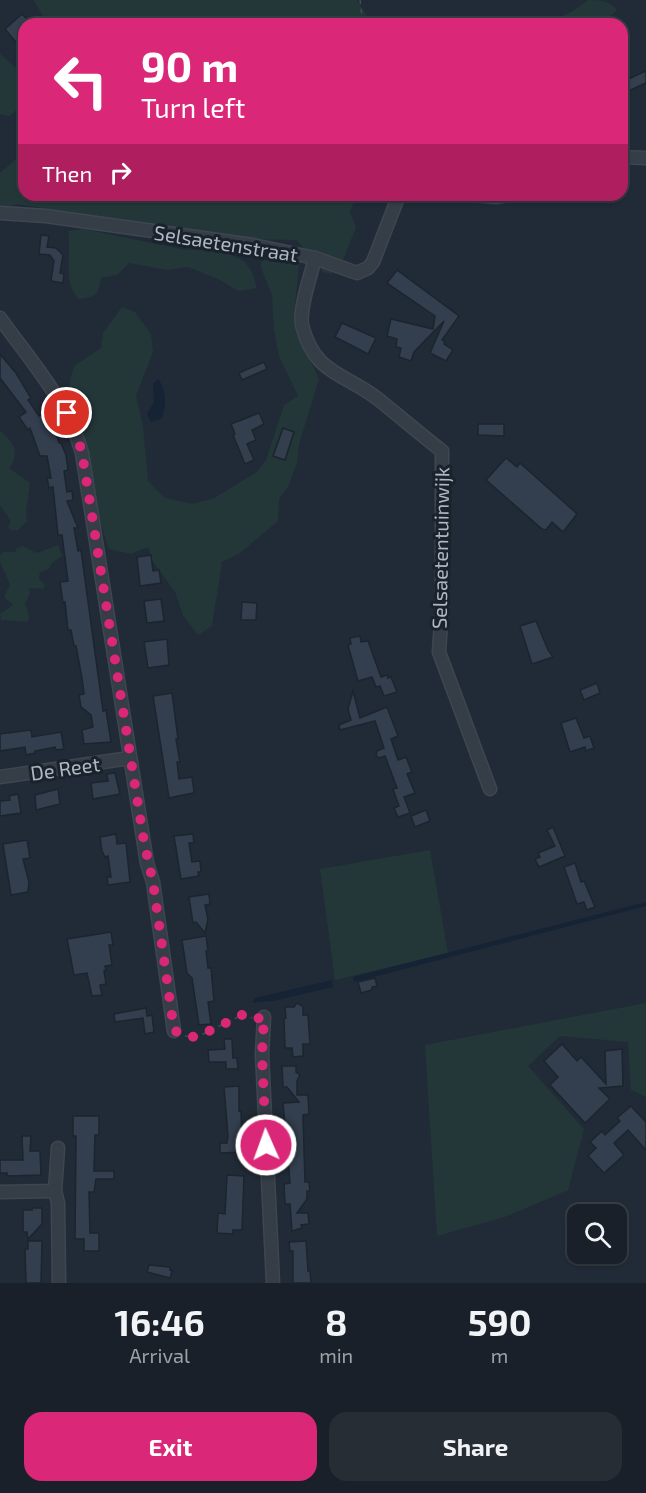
<!DOCTYPE html>
<html lang="en">
<head>
<meta charset="utf-8">
<style>
	body { margin:0; font-family:"Exo 2",sans-serif; background:#262d35; color:#f1f3f6; height:100vh; display:flex; flex-direction:column; font-size:22px; white-space:nowrap }
	* { box-sizing:border-box; margin:0 }
	p { font-size:20px; color:#9fa3a8 }
	.icon { flex:none; width:33px; height:33px; fill:none; stroke:currentColor; stroke-width:2; stroke-linecap:round; stroke-linejoin:round }
	.map { position:relative; height:1283px; overflow:hidden }
	.sheet { display:flex; flex-direction:column; background:#192029; flex:1 }
	.sheet>* { flex:none }
	.guide { position:absolute; left:18px; top:18px; width:610px; height:183px; border-radius:18px; box-shadow:0 2px 4px #0004,0 0 0 2px #373e46; background:#db2777; color:#fff; overflow:hidden }
	.fabs { position:absolute; left:567px; top:1204px; display:grid; gap:12px }
	.fabs a { display:grid; place-items:center; width:60px; height:60px; border-radius:12px; background:#192029; box-shadow:0 2px 4px #0004,0 0 0 2px #373e46; font-size:30px }
	.pin { position:absolute; display:grid; place-items:center; width:51px; height:51px; color:#fff; margin:-26px; border:3px solid #fff; border-radius:50%; box-shadow:0 2px 6px #0007 }
	.me { position:absolute; width:66px; margin:-33px; rotate:358deg; stroke-linejoin:round; filter:drop-shadow(0 0 4px #0008) }
	.turn { display:flex; align-items:center; gap:21px; height:126px; padding:0 24px; font-size:27px }
	.turn .icon { width:78px; height:78px; stroke-width:2.5 }
	.turn b { display:block; font-size:42px; line-height:51px }
	.then { display:flex; align-items:center; height:57px; padding:0 24px; background:#0003; gap:12px; font-size:22px }
	.eta { display:flex; justify-content:space-evenly; align-items:center; height:102px; text-align:center }
	.eta b { font-size:36px; font-weight:700; line-height:42px }
	.cta { display:flex; gap:12px; margin-top:auto; padding:12px 24px }
	.cta a { flex:1; height:69px; border-radius:18px; background:#db2777; color:#fff; font-size:24px; font-weight:700; line-height:69px; text-align:center }
	.cta a+a { background:#262d35; color:#f1f3f6 }
	.map>svg:first-child { display:block }
	.green { fill:#233638 }
	.water { fill:#152334 }
	.building { fill:#333f4e; stroke:#1c242e; stroke-width:1.5 }
	.lines { fill:none; stroke-linecap:round; stroke-linejoin:round }
	.minor-casing { stroke:#3e4651; stroke-width:15 }
	.path { stroke:#3c4f50; stroke-width:1.5; stroke-dasharray:4.5 4.5; stroke-linecap:butt }
	.minor { stroke:#353d47; stroke-width:12 }
	.route { stroke:#db2777; stroke-width:10; stroke-dasharray:0 18 }
	.labels { text-anchor:middle; dominant-baseline:central; stroke-width:6; stroke-linejoin:round; paint-order:stroke }
	.street-label { font-size:20px; fill:#afb8c4; stroke:#1a222c }
</style>
</head>
<body>
<div class="map">
<svg width="646" height="1283" viewBox="0 0 646 1283">
	<rect width="100%" height="100%" fill="#212b37"/>
	<g class="green">
		<path d="M34,0H357L367,16L368,24H47Z"/>
		<path d="M588,0C599,0 609,0 617,10L607,19L609,24H546L573,11Z"/>
		<path d="M0,54L18,70L24,72C24,93 28,104 9,116L0,114Z"/>
		<path d="M24,152V195H356L350,213L356,227L343,260L332,274L323,272L310,252L305,250L297,240L246,239L17,204L0,210V173Z"/>
		<path d="M83,229L186,250H221L244,261L252,272L257,288L238,291L220,280L188,267L167,270L129,263L117,275L101,278C97,296 98,296 78,299C62,279 72,255 68,231Z"/>
		<path d="M274,259L299,264L294,316L297,331L319,379L299,444L297,463L288,487L279,499L278,521L240,553L222,562L212,626L198,635L183,615L175,592L152,560L148,547L131,554L109,549L100,521L88,451L82,427L67,393L74,366L101,348L103,333L122,307L135,312L151,334L153,352L136,396L143,426L148,481L165,498L192,504L214,498L257,472L266,460L284,405L298,396L279,356L274,331L272,295L261,268V261Z"/>
		<path d="M0,431C13,441 21,454 9,468L30,483L26,511L27,521L18,530H11L8,527L11,521L0,505Z"/>
		<path d="M58,545L62,556L52,563L49,569L40,572L39,579L45,585L43,589L29,588L30,593L25,604L29,616L28,622L1,620L0,614L13,605L4,597L10,585L0,561V555L3,552H15L17,548L23,546L37,553Z"/>
		<path d="M430,850L448,953L335,980L320,869Z"/>
		<path d="M646,1003V1097L631,1090L628,1042L560,1036L528,1066L584,1129L568,1190L505,1217L437,1236L425,1045Z"/>
	</g>
	<g class="water">
		<path d="M158,379C167,390 167,408 161,419L151,422L147,414L154,402L153,384Z"/>
		<path d="M646,902V906L354,982L353,977Z"/>
		<path d="M332,980L333,987L273,1001L252,1003L255,998Z"/>
	</g>
	<g class="building">
		<path d="M22,14L32,24H24V52L5,29Z"/>
		<path d="M646,71V83L622,94V82Z"/>
		<path d="M41,235L49,236L47,247L56,248L63,255L60,273L64,274L63,283L51,281L54,261L50,255L39,254Z"/>
		<path d="M397,270L459,316L442,340L445,342L444,344L453,350L446,361L430,353L444,321L414,352L411,361L399,357L401,348L396,347L397,339L387,336L391,319L433,329L435,316L387,283Z"/>
		<path d="M342,323L376,338L368,354L335,337Z"/>
		<path d="M0,354L16,373L31,398L28,400L39,416L46,411L52,420L59,443H61L66,455L68,470L64,471L67,492L72,491L73,500L67,501L78,528H74L78,551L81,550L103,711L106,710L111,742L84,744L82,730L93,727L91,715L81,707L79,695L84,694L82,678L76,646H74L71,630H68L65,602L63,603L60,582L68,581L62,535H58L53,487L49,488L47,478H51L47,456H40L30,428L28,430L19,417L26,412L0,378Z"/>
		<path d="M264,362L267,369L242,380L239,373Z"/>
		<path d="M259,413L264,424L252,430L256,440L247,444L254,460L245,464L233,435L235,434L231,424Z"/>
		<path d="M478,424H504V436L478,435Z"/>
		<path d="M283,428L294,432L285,460L273,456Z"/>
		<path d="M506,458L517,467L520,463L574,511L577,514L563,532L552,522L546,530L542,529L486,480Z"/>
		<path d="M151,555L153,571L159,570L161,583L140,586L137,557Z"/>
		<path d="M161,599L164,621L147,623L144,601Z"/>
		<path d="M242,602L257,603L256,620H241Z"/>
		<path d="M536,621L548,650L553,657L532,664L520,626Z"/>
		<path d="M360,636L361,642L368,641L381,677L387,675L388,678L391,677L397,692L384,696L380,686L376,687L372,677L358,681L348,645L351,644L350,638Z"/>
		<path d="M167,639L169,665L148,668L144,642Z"/>
		<path d="M597,683L600,693L584,700L580,690Z"/>
		<path d="M353,691L360,718L387,707L398,736L391,739L398,760L406,757L412,772L407,774L415,793L404,797L410,813L398,817L394,808L399,806L393,789L397,788L385,756L380,758L376,756L377,751L384,748L375,721L340,730L339,725L351,720L348,709Z"/>
		<path d="M172,693L178,739H176L180,762H177L179,779L192,777L194,791L193,793L169,798L153,696Z"/>
		<path d="M576,718L584,738L590,736L594,748L586,751L585,747L570,752L561,723Z"/>
		<path d="M31,730L32,737L61,732L64,749L56,750L55,747L35,751V753L26,755L25,747L0,751V734Z"/>
		<path d="M115,773L120,794L93,799L91,783L108,781L107,774Z"/>
		<path d="M58,789L60,804L36,810L35,795Z"/>
		<path d="M18,794L21,813L0,816V801L10,800L9,796Z"/>
		<path d="M426,810L430,821L415,827L411,816Z"/>
		<path d="M553,827L565,856L539,867L535,859L540,857L538,853L555,846L547,830Z"/>
		<path d="M116,834L117,844L126,843L130,882L108,885L107,877H111L108,856L105,857L102,851L100,837Z"/>
		<path d="M193,834L194,843H189L192,862L200,861L201,872H198L199,876L181,879L174,836Z"/>
		<path d="M27,840L30,858L23,859L29,882L28,892L11,895L3,844Z"/>
		<path d="M575,863L581,882L584,881L595,907L587,910L584,902L577,904L564,867Z"/>
		<path d="M209,894L210,904L205,905L208,919L205,933L196,922L193,923L189,897Z"/>
		<path d="M111,932L113,945H109L112,965L105,966L106,970L104,971L106,984L100,985L102,995L92,996L87,973L74,975L67,939Z"/>
		<path d="M206,936L208,951H206L208,968H211L214,1001L208,1002L211,1024L199,1025L192,978L187,973L182,940Z"/>
		<path d="M375,978L377,986L372,987V990L361,993L358,982Z"/>
		<path d="M297,1003L303,1007V1015H308L310,1044H303V1056L293,1057L292,1048H285L284,1019L286,1018L285,1007H294Z"/>
		<path d="M146,1008L147,1016L152,1015L154,1032L145,1034L143,1018L115,1022L114,1014Z"/>
		<path d="M224,1039H232L233,1058H237L238,1069H226V1062H209L208,1050L225,1049Z"/>
		<path d="M562,1044L577,1061L581,1057L606,1084L605,1051L622,1049L623,1086L599,1088L610,1099L585,1123L550,1085L558,1077L544,1061Z"/>
		<path d="M282,1066H296V1072L300,1075L297,1081V1095H308L309,1114L303,1115L305,1182H309L310,1191H307V1199L297,1213H308L309,1224L301,1225L302,1228L292,1231L290,1204H285L284,1184L290,1183L283,1103L299,1102L287,1087H283Z"/>
		<path d="M239,1086V1111H241L242,1136L246,1137L245,1152L220,1153V1143H227L228,1136L224,1087Z"/>
		<path d="M631,1106L646,1122V1150L628,1130L614,1143L624,1155L604,1173L588,1156L596,1148L590,1142L602,1131L605,1135L620,1121L617,1118Z"/>
		<path d="M73,1116H99V1135H95L94,1171H114V1179H96L94,1192H89L90,1233H99V1251H84V1239H75L76,1136H73Z"/>
		<path d="M22,1136H31L30,1151H40L41,1175L7,1176V1173H0V1160H23Z"/>
		<path d="M227,1175L244,1176L242,1230H233V1234L217,1233L218,1213L225,1214Z"/>
		<path d="M32,1208H42V1224L28,1239L27,1232H23V1210H32Z"/>
		<path d="M28,1241H42L41,1283H26L25,1249H28Z"/>
		<path d="M306,1241L308,1271H310L311,1283H293V1251H290L289,1242Z"/>
		<path d="M149,1265L170,1267V1270L172,1271L170,1278L147,1272Z"/>
	</g>
	<g class="lines">
		<defs>
			<g id="minor">
				<path d="M622,157L646,158"/>
				<path d="M473,195L496,197L508,195"/>
				<path d="M0,213L46,216L253,245L315,258L357,273L368,268L373,262L399,195"/>
				<path d="M315,258C311,275 299,308 302,325C314,374 344,373 378,399C399,416 420,434 442,451V606L439,652L490,789"/>
				<path d="M0,318C30,360 68,402 82,453L147,863L153,882L174,1031"/>
				<path d="M0,777L130,758"/>
				<path d="M264,1017L262,1054L273,1283"/>
				<path d="M58,1148L55,1191L58,1203L59,1283"/>
				<path d="M0,1192L55,1191"/>
			</g>
		</defs>
		<use href="#minor" class="minor-casing"/>
		<g class="path">
			<path d="M360,0L363,24"/>
			<path d="M185,1036L197,1037L244,1014L252,1018"/>
		</g>
		<use href="#minor" class="minor"/>
	</g>
	<g class="lines">
		<path class="route" d="M67,413L76,432L82,453L144,842L153,882L174,1030L184,1036L197,1037L244,1014L255,1019L264,1017L262,1054L266,1145"/>
	</g>
	<g class="labels">
		<g class="street-label">
			<text transform="translate(226 243) rotate(9)">Selsaetenstraat</text>
			<text transform="translate(440 548) rotate(-89)">Selsaetentuinwijk</text>
			<text transform="translate(65 768) rotate(-8)">De Reet</text>
		</g>
	</g>
</svg>
<div class="fabs">
<a><svg class="icon" aria-label="search" viewBox="0 0 24 24"><circle cx="10" cy="10" r="6"/><path d="M15 15l6 6"/></svg></a>
</div>
<div class="pin" style="left:67px;top:413px;background:#d93025"><svg class="icon" aria-label="arrive" viewBox="0 0 24 24"><path d="M6 21V4h12l-3 4 3 4H6"/></svg></div>
<svg class="me" style="left:266px;top:1145px" viewBox="-20 -20 40 40"><circle r="17" fill="#db2777" stroke="#fff" stroke-width="3"/><path d="M0-11L8 9 0 5-8 9z" fill="#fff"/></svg>
<div class="guide">
<div class="turn"><svg class="icon" aria-label="left" viewBox="0 0 24 24"><path d="M17 20v-9H6M10 6l-5 5 5 5"/></svg><div><b>90 m</b>Turn left</div></div>
<div class="then">Then<svg class="icon" aria-label="right" viewBox="0 0 24 24"><path d="M7 20v-9h11M14 6l5 5-5 5"/></svg></div>
</div>
</div>
<section class="sheet">
<div class="eta">
<div><b>16:46</b><p>Arrival</p></div>
<div><b>8</b><p>min</p></div>
<div><b>590</b><p>m</p></div>
</div>
<div class="cta"><a>Exit</a><a>Share</a></div>
</section>
</body>
</html>
